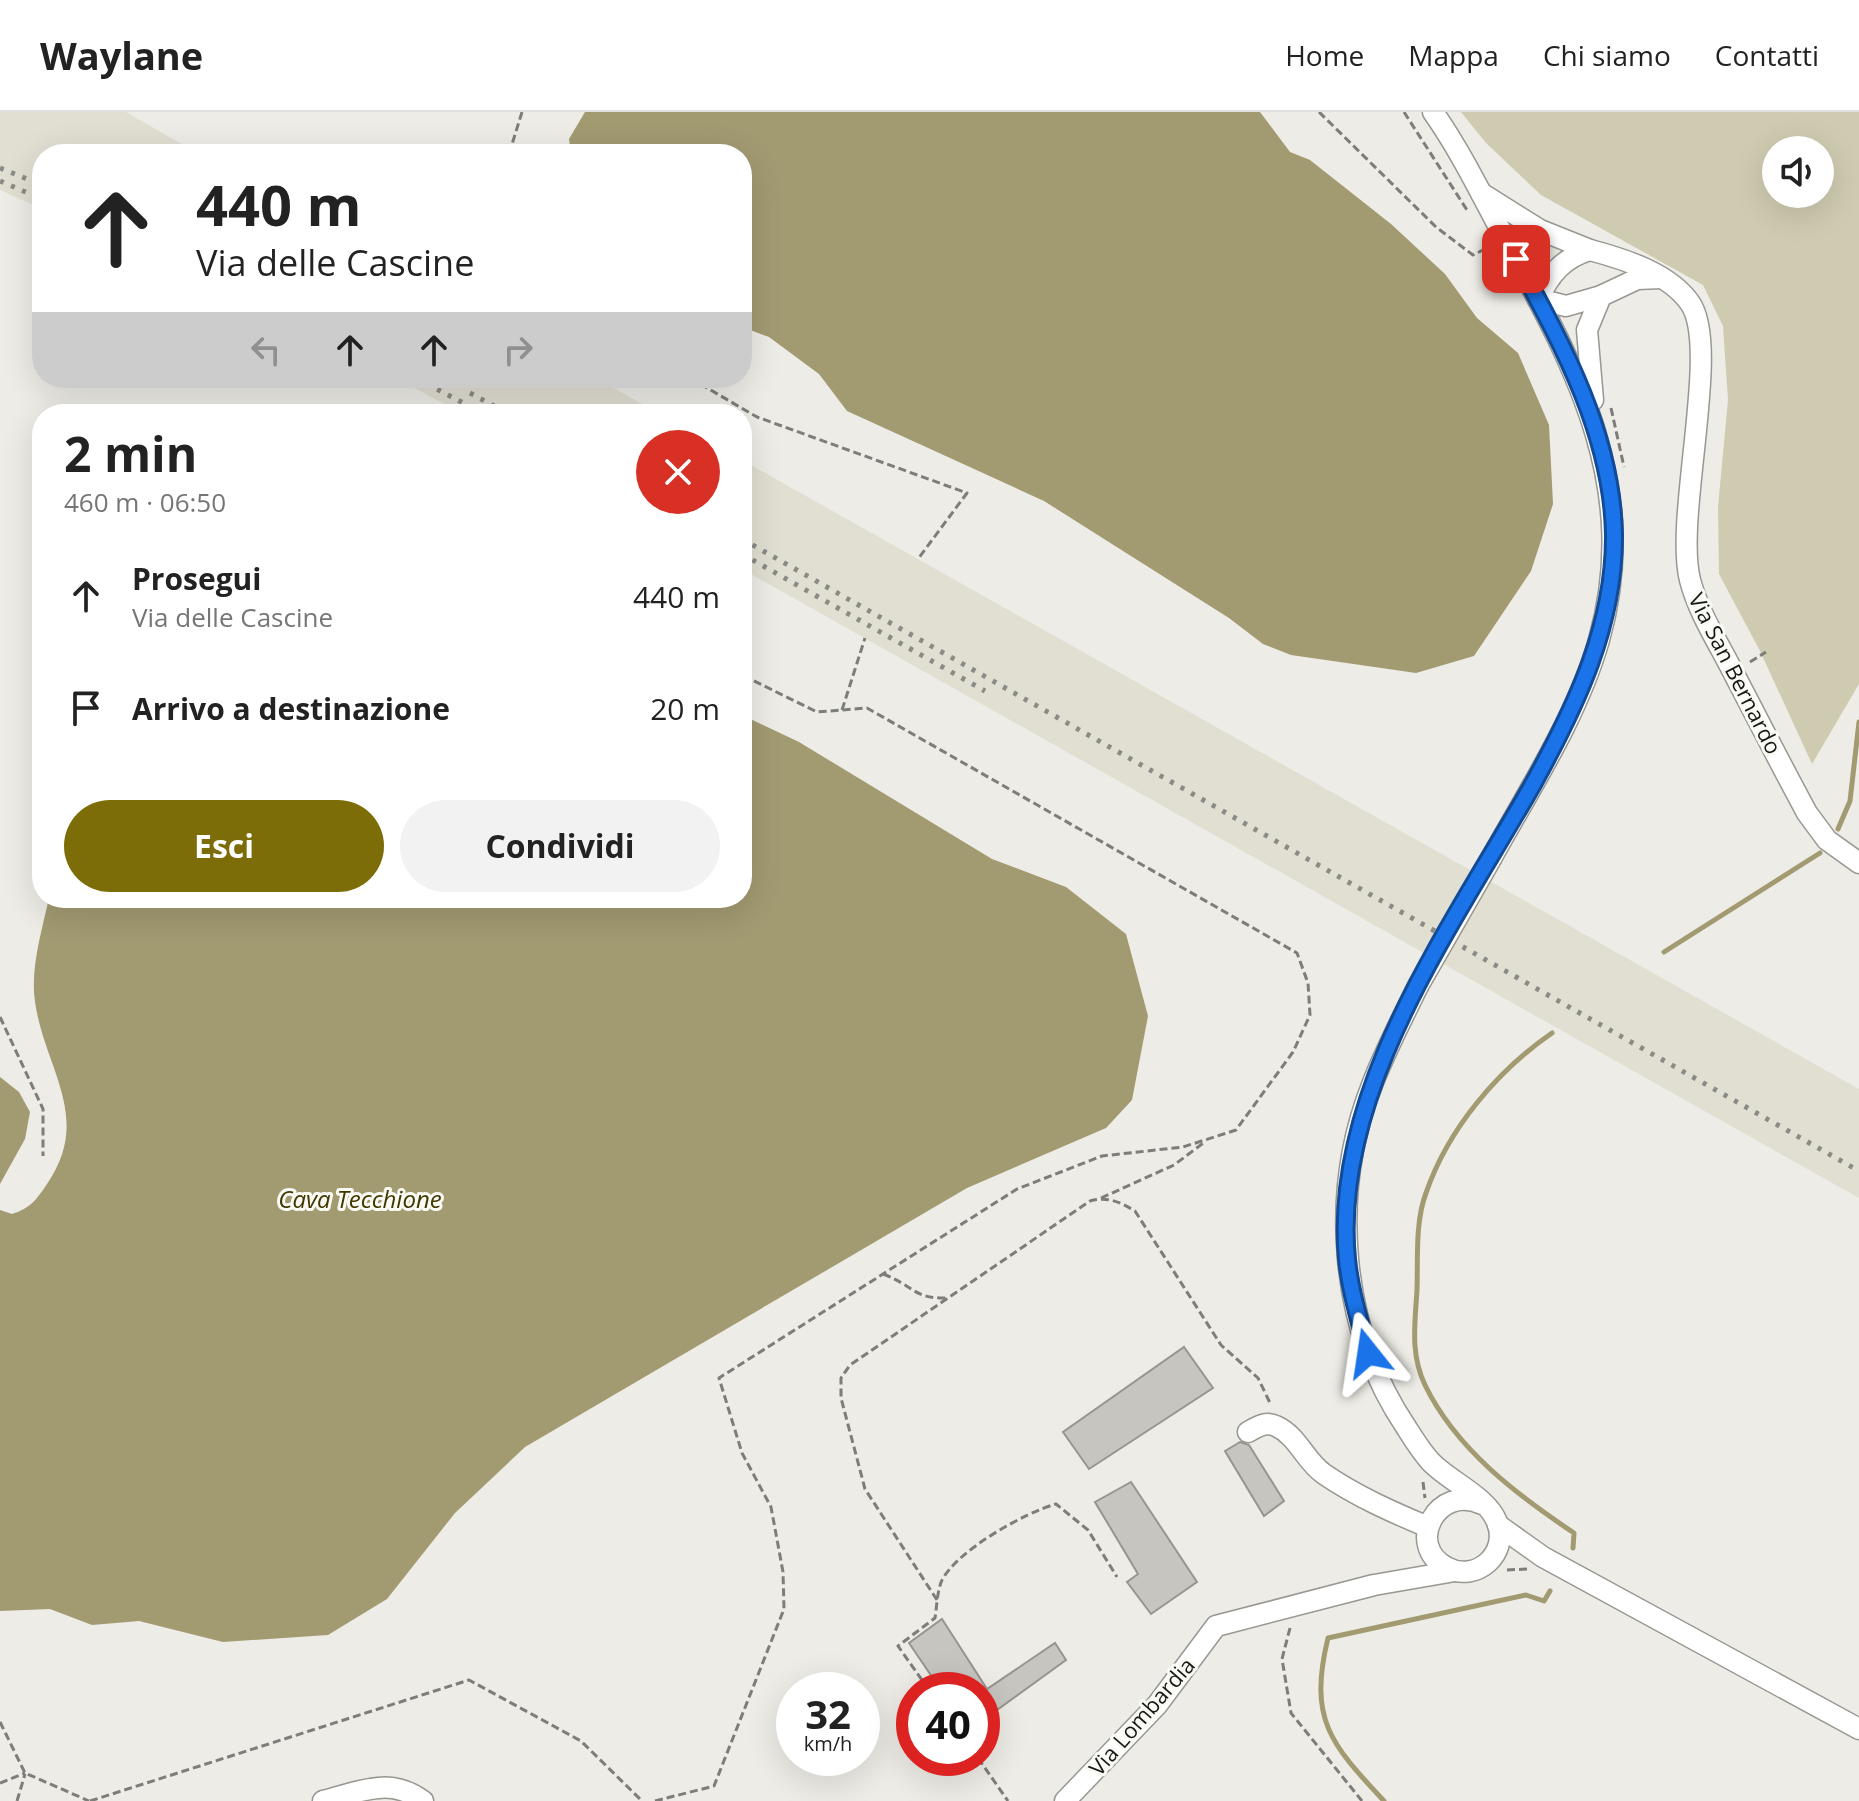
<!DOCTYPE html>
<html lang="it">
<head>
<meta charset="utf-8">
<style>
	body { margin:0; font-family:"Open Sans",sans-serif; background:#f2f2f2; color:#222; height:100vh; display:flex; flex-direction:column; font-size:30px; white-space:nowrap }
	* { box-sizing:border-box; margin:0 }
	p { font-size:26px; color:#767676 }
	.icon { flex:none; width:44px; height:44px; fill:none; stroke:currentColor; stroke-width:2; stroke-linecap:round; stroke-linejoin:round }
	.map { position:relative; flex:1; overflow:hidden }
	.panel { position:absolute; left:32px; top:292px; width:720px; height:504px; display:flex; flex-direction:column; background:#fff; border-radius:32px; box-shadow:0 8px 32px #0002 }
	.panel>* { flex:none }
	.hud { position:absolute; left:32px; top:32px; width:720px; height:244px; border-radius:32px; box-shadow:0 8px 32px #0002; background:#fff; color:#222; overflow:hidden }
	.buttons { position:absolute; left:1762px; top:24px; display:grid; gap:16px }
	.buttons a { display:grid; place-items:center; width:72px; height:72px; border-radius:50%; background:#fff; box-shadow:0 8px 32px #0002; font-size:40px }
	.speed { position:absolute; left:776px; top:1560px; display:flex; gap:16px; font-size:40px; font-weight:700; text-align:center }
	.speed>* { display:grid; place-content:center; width:104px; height:104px; border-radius:50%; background:#fff; box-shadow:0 8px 32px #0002; line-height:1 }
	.speed small { font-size:20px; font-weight:400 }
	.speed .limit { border:12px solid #d22; background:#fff; color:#111 }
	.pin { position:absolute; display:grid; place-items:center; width:68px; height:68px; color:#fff; margin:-34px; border-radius:16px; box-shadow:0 4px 12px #0006 }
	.me { position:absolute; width:88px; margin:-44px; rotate:345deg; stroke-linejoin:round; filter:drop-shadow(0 0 6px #0008) }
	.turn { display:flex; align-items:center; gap:28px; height:168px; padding:0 32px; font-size:36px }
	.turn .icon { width:104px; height:104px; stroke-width:2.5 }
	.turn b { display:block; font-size:56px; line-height:68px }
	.lanes { display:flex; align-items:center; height:76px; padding:0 32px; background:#0003; justify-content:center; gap:40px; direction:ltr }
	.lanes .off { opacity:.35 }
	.round { display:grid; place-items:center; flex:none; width:84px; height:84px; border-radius:42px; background:#f2f2f2 }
	.overview { display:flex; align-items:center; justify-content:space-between; height:136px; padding:0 32px }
	h1 { font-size:48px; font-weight:700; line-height:60px }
	.cta { display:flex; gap:16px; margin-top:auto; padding:16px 32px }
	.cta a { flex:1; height:92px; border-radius:48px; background:#7d6d09; color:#fff; font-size:32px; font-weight:700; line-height:92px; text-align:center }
	.cta a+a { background:#f2f2f2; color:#222 }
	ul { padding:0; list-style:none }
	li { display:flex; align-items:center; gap:24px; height:112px; padding:0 32px }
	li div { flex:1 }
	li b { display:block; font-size:30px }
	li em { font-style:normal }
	header { display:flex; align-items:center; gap:48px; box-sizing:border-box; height:112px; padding:0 40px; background:#fff; border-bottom:2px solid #e0e0e0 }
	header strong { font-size:38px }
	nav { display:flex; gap:44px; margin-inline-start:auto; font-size:28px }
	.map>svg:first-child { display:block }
	.built { fill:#e1dfd2 }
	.green { fill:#cfcbb1; fill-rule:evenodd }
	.water { fill:#a29a71 }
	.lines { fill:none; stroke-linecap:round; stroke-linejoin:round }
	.stream { stroke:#a29a71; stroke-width:5 }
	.building { fill:#c6c5bf; stroke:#969590; stroke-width:2 }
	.minor-casing { stroke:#989791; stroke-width:23 }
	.path { stroke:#7d7d79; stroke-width:3; stroke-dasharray:8 4; stroke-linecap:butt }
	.minor { stroke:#fff; stroke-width:20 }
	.rail { stroke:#8b8b86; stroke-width:5; stroke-dasharray:4 8; stroke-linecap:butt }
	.minor-bridge-casing { stroke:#989791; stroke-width:23; stroke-linecap:butt }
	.minor-bridge { stroke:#fff; stroke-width:20 }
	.route-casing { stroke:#114b97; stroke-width:20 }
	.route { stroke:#1a73e8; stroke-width:14 }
	.labels { text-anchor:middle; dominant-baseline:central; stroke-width:6; stroke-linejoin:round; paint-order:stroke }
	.street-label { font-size:22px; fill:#181816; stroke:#fafaf4 }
	.water-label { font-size:24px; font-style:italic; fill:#413801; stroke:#fafaf4 }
</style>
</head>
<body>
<header>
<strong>Waylane</strong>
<nav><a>Home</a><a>Mappa</a><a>Chi siamo</a><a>Contatti</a></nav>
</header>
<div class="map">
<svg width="1859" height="1689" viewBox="0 0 1859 1689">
	<rect width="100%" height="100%" fill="#edece6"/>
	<g class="built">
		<path d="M0,0H126L199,42H42V97L0,78Z"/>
		<path d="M396,266H596L660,302H463Z"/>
		<path d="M742,348L1859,977V1086L742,457Z"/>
	</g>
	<path class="green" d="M1461,0H1859V572L1812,652L1760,539L1719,462L1718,395L1728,288L1723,214L1703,173L1541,83L1486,31ZM1776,38H1820V82H1776Z"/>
	<g class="water">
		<path d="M585,0H1260L1290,40L1310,48L1391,112L1445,162L1477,206L1518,241L1549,313L1553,392L1531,459L1474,544L1416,561L1291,543L1263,532L1229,506L1044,389L847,299L819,262L769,225L742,215V42H571L569,27Z"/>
		<path d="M742,603L799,630L992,747L1066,775L1126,822L1148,904L1132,988L1106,1016L967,1076L525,1335L455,1401L387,1487L328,1523L223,1530L139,1509L92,1513L50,1497L0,1499V1098L12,1102C31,1096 36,1088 47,1072C93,1005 45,958 35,890C30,857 42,818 49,786H742Z"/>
		<path d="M0,965L19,980L30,1000L25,1027L0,1072Z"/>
	</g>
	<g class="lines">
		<g class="stream">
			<path d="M1838,717L1850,689L1859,610"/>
			<path d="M1664,840L1820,741"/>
			<path d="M1552,921C1497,959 1448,1017 1426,1081C1415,1110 1418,1147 1417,1178C1415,1211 1410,1242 1425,1273C1456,1337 1517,1383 1574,1421L1573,1436"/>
			<path d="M1384,1689C1331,1632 1308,1608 1328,1526L1526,1483L1544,1489L1550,1479"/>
		</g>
	</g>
	<g class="building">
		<path d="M1184,1235L1213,1276L1089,1357L1063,1320Z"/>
		<path d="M1240,1330L1249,1333L1284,1389L1264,1404L1225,1339Z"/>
		<path d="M1131,1370L1197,1470L1151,1502L1127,1470L1138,1462L1095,1390Z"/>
		<path d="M942,1507L987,1577L1055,1531L1066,1548L982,1609L984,1578H941L909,1531Z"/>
	</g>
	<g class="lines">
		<defs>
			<g id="minor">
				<path d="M1433,0C1462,41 1484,88 1508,132C1578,259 1641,378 1599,528C1577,605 1530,676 1492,745"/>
				<path d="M1481,81L1540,118L1590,138"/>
				<path d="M1538,187C1550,162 1563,146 1590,138C1624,147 1669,161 1690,191C1721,235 1674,405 1690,468C1698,499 1716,527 1731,556C1756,604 1781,653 1807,701L1827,728L1859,751"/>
				<path d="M1538,187L1566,194L1601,184"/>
				<path d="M1593,288L1587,218L1601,184L1637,167L1661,166"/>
				<path d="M1418,874C1402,907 1385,939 1372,973C1329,1082 1340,1217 1406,1315C1413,1326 1421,1339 1430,1349C1448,1369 1487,1384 1497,1410C1510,1441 1476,1472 1446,1455C1405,1433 1437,1371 1482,1392"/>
				<path d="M1248,1320C1257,1315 1266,1309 1276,1314C1298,1324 1305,1349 1324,1362C1356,1384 1392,1400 1428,1415"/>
				<path d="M1498,1413L1543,1445L1859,1617"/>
				<path d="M323,1689C359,1680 390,1664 423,1689"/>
				<path d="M1065,1689L1157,1593L1216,1514L1374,1473L1455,1459"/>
			</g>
		</defs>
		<use href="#minor" class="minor-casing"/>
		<g class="path">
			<path d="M1319,0L1436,115L1473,143L1489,135"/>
			<path d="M1404,0L1467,98"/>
			<path d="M509,42L522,0"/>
			<path d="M690,266L757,305L967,381L918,447"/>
			<path d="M1611,296L1624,355"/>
			<path d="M1750,550L1766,540"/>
			<path d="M842,598L865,526"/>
			<path d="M0,905L43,997V1044"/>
			<path d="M1101,1086L1174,1053L1206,1029"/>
			<path d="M883,1162C913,1173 913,1187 947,1186"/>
			<path d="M1423,1370L1425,1386"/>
			<path d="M1507,1458L1527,1457"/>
			<path d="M937,1488L865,1377L841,1286V1266L850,1253L1090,1089C1107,1084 1120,1090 1135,1099L1221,1233L1258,1266L1271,1293"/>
			<path d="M1290,1516L1282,1547L1291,1601L1362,1689"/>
			<path d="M929,1578L898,1534L935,1506C937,1494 937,1479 942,1468C958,1438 1024,1401 1056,1392L1088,1418L1117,1465"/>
			<path d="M0,1610L25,1661L89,1689"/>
			<path d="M978,1646L1008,1689"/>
			<path d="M0,1671L25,1661"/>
			<path d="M17,1689L25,1662"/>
			<path d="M90,1689L469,1568L581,1629L642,1689"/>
			<path d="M655,1689L714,1674L784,1497L783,1460L771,1395L742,1341L719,1266L1017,1077L1102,1044L1183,1035L1236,1018L1293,940L1310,903L1308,871L1297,841L867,596L817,600L742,563"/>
		</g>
		<use href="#minor" class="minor"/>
		<g class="rail">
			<path d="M0,56L42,73"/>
			<path d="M0,69L42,87"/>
			<path d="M416,266L484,302"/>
			<path d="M470,281L509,302"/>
			<path d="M742,427L1859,1059"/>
			<path d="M742,442L985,579"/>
		</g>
		<defs>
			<path id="minor-bridge" d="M1418,874L1492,745"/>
		</defs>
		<use href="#minor-bridge" class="minor-bridge-casing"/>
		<use href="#minor-bridge" class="minor-bridge"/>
	</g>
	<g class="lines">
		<defs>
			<path id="route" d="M1368,1241C1360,1210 1350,1179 1347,1147C1331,978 1454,812 1533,672C1576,594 1615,513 1614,422C1612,322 1562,232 1516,147"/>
		</defs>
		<use href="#route" class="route-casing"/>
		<use href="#route" class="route"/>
	</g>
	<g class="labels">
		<g class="street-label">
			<text transform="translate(1736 561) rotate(63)">Via San Bernardo</text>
			<text transform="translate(1141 1604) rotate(-49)">Via Lombardia</text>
		</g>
		<g class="water-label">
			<text x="360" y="1086">Cava Tecchione</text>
		</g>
	</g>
</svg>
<div class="buttons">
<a><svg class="icon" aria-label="sound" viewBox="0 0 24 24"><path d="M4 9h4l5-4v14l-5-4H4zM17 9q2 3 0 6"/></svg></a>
</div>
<div class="speed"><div>32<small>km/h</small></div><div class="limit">40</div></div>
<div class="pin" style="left:1516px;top:147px;background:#d93025"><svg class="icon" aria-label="arrive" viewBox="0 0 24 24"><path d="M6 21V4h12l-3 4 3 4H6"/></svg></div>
<svg class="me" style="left:1368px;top:1241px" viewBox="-20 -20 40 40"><path d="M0-17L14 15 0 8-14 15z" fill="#1a73e8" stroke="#fff" stroke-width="4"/></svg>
<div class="hud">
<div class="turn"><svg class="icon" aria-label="ahead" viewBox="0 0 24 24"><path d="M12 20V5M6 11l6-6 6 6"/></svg><div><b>440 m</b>Via delle Cascine</div></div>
<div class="lanes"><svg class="icon off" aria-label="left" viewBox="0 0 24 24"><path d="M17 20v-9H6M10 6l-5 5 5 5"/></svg><svg class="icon" aria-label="ahead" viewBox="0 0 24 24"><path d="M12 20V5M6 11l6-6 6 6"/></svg><svg class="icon" aria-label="ahead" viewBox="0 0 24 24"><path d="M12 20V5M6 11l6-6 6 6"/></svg><svg class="icon off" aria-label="right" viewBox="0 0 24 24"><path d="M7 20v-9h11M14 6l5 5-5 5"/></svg></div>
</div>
<section class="panel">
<div class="overview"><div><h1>2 min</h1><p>460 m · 06:50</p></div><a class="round" style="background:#d93025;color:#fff"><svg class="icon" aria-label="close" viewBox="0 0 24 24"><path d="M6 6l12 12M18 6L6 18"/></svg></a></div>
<ul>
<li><svg class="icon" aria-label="ahead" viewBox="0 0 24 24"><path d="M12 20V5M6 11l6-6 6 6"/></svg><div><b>Prosegui</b><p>Via delle Cascine</p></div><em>440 m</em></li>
<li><svg class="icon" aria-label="arrive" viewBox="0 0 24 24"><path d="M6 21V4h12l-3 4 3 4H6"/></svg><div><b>Arrivo a destinazione</b></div><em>20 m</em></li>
</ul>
<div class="cta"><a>Esci</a><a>Condividi</a></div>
</section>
</div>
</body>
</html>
